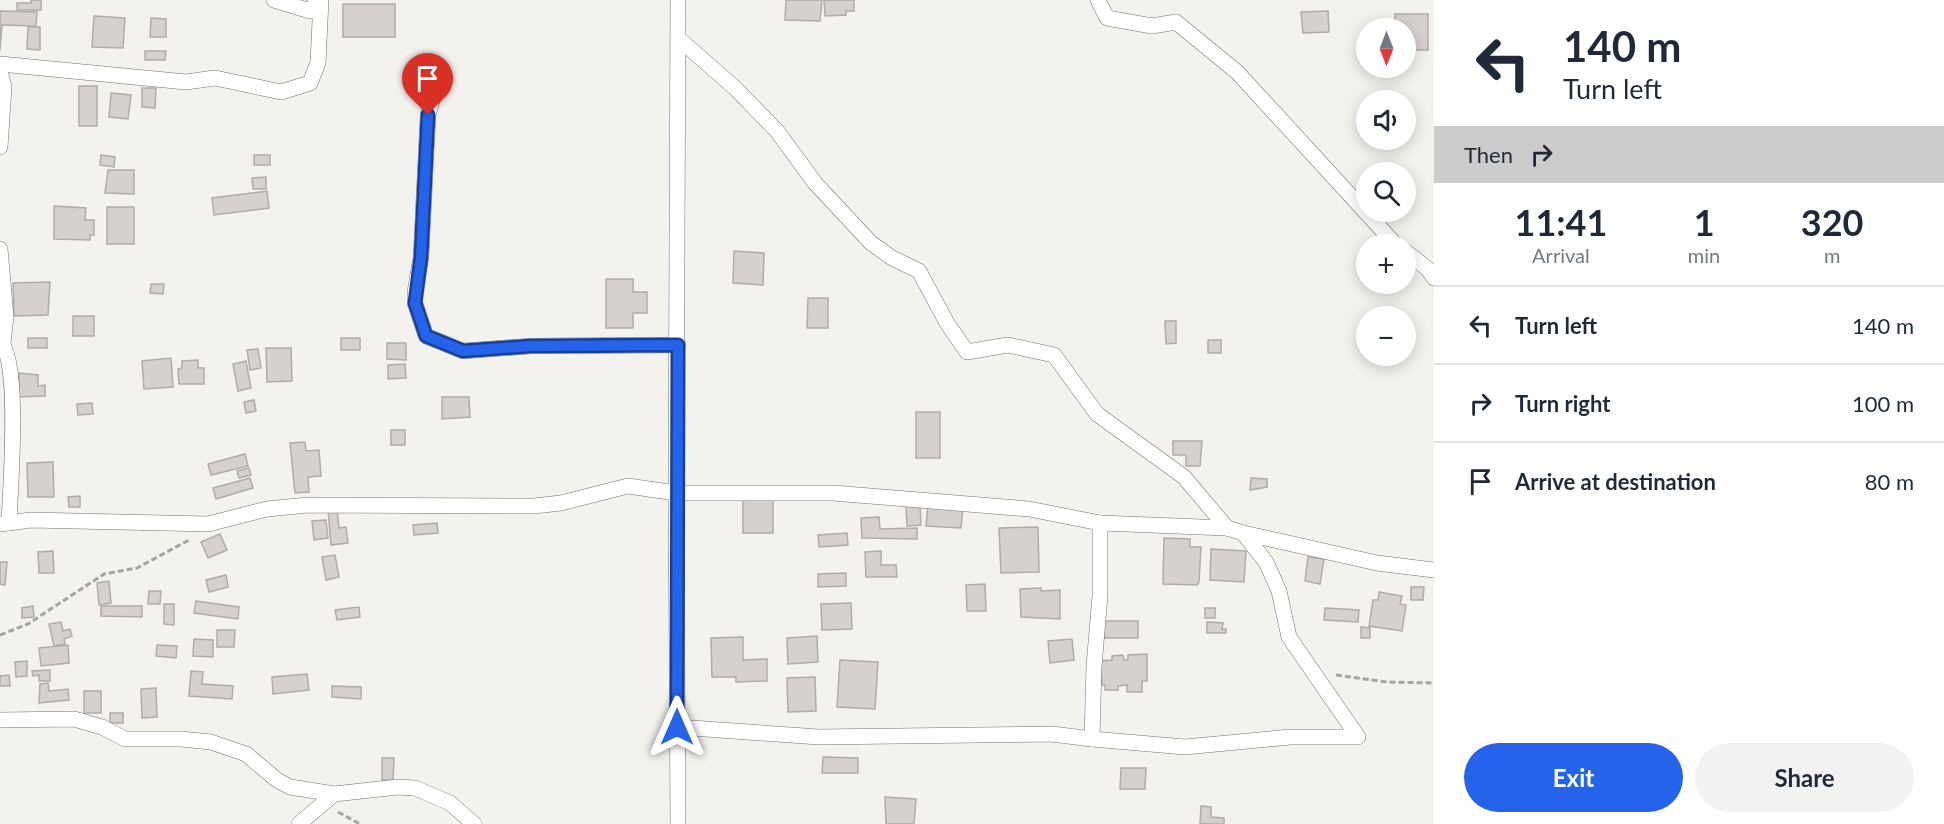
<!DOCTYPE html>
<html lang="en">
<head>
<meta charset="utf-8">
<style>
	body { margin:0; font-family:Lato,sans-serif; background:#f2f2f3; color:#1f2937; height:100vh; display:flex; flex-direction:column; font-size:22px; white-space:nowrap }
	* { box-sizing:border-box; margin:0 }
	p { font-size:20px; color:#747a83 }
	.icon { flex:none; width:33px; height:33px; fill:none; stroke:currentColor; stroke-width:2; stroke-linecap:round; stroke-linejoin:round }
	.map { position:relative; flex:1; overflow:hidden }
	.drawer { display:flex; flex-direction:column; background:#fff; width:510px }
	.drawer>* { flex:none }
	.hud { background:#fff; color:#1f2937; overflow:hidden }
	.needle { width:39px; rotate:180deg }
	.tools { position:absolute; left:1356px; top:18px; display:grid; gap:12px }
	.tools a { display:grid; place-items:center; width:60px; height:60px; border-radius:50%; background:#fff; box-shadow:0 3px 15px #0003; font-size:30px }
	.pin { position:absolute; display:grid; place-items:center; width:51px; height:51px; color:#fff; margin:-62px -26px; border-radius:50% 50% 50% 0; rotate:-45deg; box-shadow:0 0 6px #0007 }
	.pin .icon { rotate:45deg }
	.me { position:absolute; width:66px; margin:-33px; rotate:0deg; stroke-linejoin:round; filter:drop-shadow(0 0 4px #0008) }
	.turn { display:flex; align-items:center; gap:21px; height:126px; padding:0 30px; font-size:27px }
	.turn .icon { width:78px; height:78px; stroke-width:2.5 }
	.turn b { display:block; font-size:42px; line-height:51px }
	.then { display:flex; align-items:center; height:57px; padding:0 30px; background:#0003; gap:12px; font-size:22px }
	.eta { display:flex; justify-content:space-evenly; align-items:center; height:102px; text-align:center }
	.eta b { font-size:36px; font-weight:700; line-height:42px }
	.button { display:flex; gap:12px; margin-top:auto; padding:12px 30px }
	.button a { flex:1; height:69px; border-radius:36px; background:#2563eb; color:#fff; font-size:24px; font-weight:700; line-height:69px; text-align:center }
	.button a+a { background:#f2f2f3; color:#1f2937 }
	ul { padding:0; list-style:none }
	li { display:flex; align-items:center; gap:18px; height:78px; padding:0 30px; border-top:2px solid #e0e1e3 }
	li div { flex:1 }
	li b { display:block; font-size:22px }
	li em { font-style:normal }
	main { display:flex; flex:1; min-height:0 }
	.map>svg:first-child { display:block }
	.building { fill:#d6d1ce; stroke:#b1aca9; stroke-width:1.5 }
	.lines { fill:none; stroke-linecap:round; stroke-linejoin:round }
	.street-casing { stroke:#75736f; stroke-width:16 }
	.path { stroke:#a5a4a0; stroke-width:3; stroke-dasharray:6 3; stroke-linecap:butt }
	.street { stroke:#fff; stroke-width:15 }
	.route-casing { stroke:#184099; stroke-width:15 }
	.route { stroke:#2563eb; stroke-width:10 }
</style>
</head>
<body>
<main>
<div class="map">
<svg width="1434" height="824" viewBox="0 0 1434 824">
	<rect width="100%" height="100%" fill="#f4f2ed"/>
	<g class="building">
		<path d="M31,0H41V10H17V3H31Z"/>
		<path d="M786,0H822L820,21L785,20Z"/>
		<path d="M824,0H854V11H846V15L825,16Z"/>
		<rect x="343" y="4" width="52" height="33"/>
		<path d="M0,11L37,12L36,26L2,25L0,50Z"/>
		<path d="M1328,11L1329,32L1303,33L1301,12Z"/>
		<path d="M1395,14H1428V50H1406V28H1395Z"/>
		<path d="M94,16L125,18L123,48L92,47Z"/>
		<path d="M151,18L166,19V37H150Z"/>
		<path d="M28,27H40V50L27,49Z"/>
		<path d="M145,51H166L165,60H145Z"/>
		<rect x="79" y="86" width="18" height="40"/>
		<path d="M142,88H156L155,108L142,107Z"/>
		<path d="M111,93L131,95L128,119L109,117Z"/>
		<path d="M101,155L115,157L114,167L100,165Z"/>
		<rect x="254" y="155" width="16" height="10"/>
		<path d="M108,170H134V194L105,193Z"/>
		<path d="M266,177V189H253L252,178Z"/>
		<path d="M267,191L269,208L214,215L212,198Z"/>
		<path d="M54,206L86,208L85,220H94V235H90V240L54,239Z"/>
		<rect x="107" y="207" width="27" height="37"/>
		<path d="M734,251L764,253L763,285L733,283Z"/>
		<path d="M606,279H633V292H647V313H633V328H606Z"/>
		<path d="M50,282L48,315L14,316L13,283Z"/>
		<path d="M151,284H164L163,294L150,293Z"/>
		<path d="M808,298H828V328H807Z"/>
		<rect x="73" y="316" width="21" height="20"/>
		<path d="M1165,321H1176V343L1166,344Z"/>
		<rect x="28" y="338" width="19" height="10"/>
		<rect x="341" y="338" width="19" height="12"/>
		<rect x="1208" y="340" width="13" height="13"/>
		<path d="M387,343H406V360L387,359Z"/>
		<path d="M266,348H291L292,381L267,382Z"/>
		<path d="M258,349L261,368L250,370L247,350Z"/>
		<path d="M171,358L173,387L144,389L142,361Z"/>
		<path d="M198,360V368H204V384H179L178,369L182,368V361Z"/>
		<path d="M246,361L251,388L238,391L233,364Z"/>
		<path d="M405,364L406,378L388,379V365Z"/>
		<path d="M19,373L38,375V386L45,385V396L19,397Z"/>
		<path d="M442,397H469L470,417L442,419Z"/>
		<path d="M254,400L256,411L246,413L244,402Z"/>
		<path d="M92,403L93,414L78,415L77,404Z"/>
		<rect x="916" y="412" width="24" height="46"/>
		<rect x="391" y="430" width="14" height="15"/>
		<path d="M1173,441H1202L1200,466H1186V455H1173Z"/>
		<path d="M305,442L306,451L319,450L321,476L308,477L309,492L295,493L290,443Z"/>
		<path d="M245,454L248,466L211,475L208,464Z"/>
		<path d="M53,462L54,497H28L27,463Z"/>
		<path d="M249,468L251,475L239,478L237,471Z"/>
		<path d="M250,478L253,488L216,499L213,488Z"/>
		<path d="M1251,478L1267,479V487L1250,490Z"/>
		<path d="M743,495L773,496V533H743Z"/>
		<path d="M80,496V507H69L68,497Z"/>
		<path d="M920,504L921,525L907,526L906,505Z"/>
		<path d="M928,505L963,507L961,528L926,526Z"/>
		<path d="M337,509L339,528L346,527L348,543L331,545L328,510Z"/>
		<path d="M879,517L880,529L917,528V539L862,538L861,518Z"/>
		<path d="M326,520L328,538L314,540L312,521Z"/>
		<path d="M437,523L438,533L414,535L413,525Z"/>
		<path d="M1038,527L1039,572L1001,573L999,528Z"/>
		<path d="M847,533L848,545L819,547L818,535Z"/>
		<path d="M220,534L227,550L208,558L201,542Z"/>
		<path d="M1164,538L1190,539V547H1201L1199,582L1197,585L1163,584Z"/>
		<path d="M1211,549L1246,551L1244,582L1210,580Z"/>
		<path d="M53,551L54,573H39L38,552Z"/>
		<path d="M881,551V565H896L897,577H866L865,552Z"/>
		<path d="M335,555L339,577L326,580L322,557Z"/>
		<path d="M1308,557L1324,559L1320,584L1305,581Z"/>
		<path d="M0,562H7L5,585L0,584Z"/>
		<path d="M846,573V586L818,587V574Z"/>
		<path d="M226,575L228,587L209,592L206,580Z"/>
		<path d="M109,581L111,603L99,605L97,583Z"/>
		<path d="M985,584L986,611H967L966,585Z"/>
		<path d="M1411,587H1424L1423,600H1411Z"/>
		<path d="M1041,588V591L1060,590V619L1021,617L1020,589Z"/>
		<path d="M149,591H161L160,604H148Z"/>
		<path d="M1379,592L1402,596L1400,604L1406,605L1402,631L1369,626L1373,600H1378Z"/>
		<path d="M196,601L239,607L238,619L194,613Z"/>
		<path d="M851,603L852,629L822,630L821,604Z"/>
		<path d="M164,604H174V625L164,624Z"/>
		<path d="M33,606L34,617L22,618V608Z"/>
		<path d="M101,606H142V617L101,616Z"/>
		<path d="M359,607L360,617L337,620L335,610Z"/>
		<rect x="1205" y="608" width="10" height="10"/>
		<path d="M1325,608L1359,610L1358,622L1324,620Z"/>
		<rect x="1104" y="621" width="34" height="17"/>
		<path d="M61,622L63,631L70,629L72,636L64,639L65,644L54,646L49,624Z"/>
		<path d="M1207,622L1223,623L1222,629H1226V633H1207Z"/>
		<path d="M1361,627L1370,628V638H1361Z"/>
		<path d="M217,630H235L234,647H217Z"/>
		<path d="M817,636L818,662L788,664L787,638Z"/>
		<path d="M743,637V660L767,659V681L736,682V677H712L711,638Z"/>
		<path d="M194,639L213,640V657L193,656Z"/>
		<path d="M1072,639L1074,660L1050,663L1048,641Z"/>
		<path d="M68,645L69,663L41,666L39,648Z"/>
		<path d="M157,645L177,646L176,658L156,656Z"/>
		<path d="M1147,654V681H1142V692H1127V685L1118,686V690H1105V685H1102L1101,661L1112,660V656L1123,655L1124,660H1128V655Z"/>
		<path d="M840,660L878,662L875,709L837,707Z"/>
		<path d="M27,661V676L16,677L15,662Z"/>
		<path d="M50,670V681H39V675L33,676L32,671Z"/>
		<path d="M191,671L203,672L202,684L233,686L232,699L189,696Z"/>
		<path d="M307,674L309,690L273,694L272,677Z"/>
		<path d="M9,675L10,686H0V676Z"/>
		<path d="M815,677L816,711L788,712L787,678Z"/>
		<path d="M48,683L49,691L68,689L69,700L39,703L40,684Z"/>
		<path d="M332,686L361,687V699L332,697Z"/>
		<path d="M156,688L157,717L142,718L141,689Z"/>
		<rect x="84" y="691" width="17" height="22"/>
		<rect x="110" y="713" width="13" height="10"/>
		<path d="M823,757L858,758V773H822Z"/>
		<path d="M382,758H394L393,780H382Z"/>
		<path d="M1121,768H1146L1145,789H1120Z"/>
		<path d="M885,797L916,799L914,824H886Z"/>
		<path d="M1201,806L1211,807V817L1224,818V824H1200Z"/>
	</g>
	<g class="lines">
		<defs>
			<g id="street">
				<path d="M274,0L310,11L317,0"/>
				<path d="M1098,0L1107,18L1152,26L1176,22L1237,72L1395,244"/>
				<path d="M679,39L735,88L777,131L815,183L871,243L892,258L919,271L947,323L967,352L1008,345L1054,355L1097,414L1184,477L1227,528"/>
				<path d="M0,64L186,82L215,78L281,92L310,83L318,63L321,0"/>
				<path d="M0,71L4,87L0,147"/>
				<path d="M436,87L428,115L421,257L415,292V303L426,336L463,351L531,346L678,345"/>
				<path d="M0,249L6,317L3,343"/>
				<path d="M1406,252L1428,269L1434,278"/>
				<path d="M0,341C21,361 10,491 9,523"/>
				<path d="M0,524L31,520L208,524L267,509L308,505L534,506L561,503L628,486L676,493H833L1029,509L1100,523L1227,528L1243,533L1266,562L1279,591L1289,637L1358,737H1290L1185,747L1092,739"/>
				<path d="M1243,533L1377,563L1434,570"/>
				<path d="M0,720L74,719L102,727L125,739H181L211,742L246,754L277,780L290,787L334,794L398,787L415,788L450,803L474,824"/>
				<path d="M677,727L819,737L1052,734L1092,739L1094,666L1100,596V523"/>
				<path d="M299,824L334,794"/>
				<path d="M678,824L676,493L678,0"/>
			</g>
		</defs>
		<use href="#street" class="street-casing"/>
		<g class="path">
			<path d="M0,635L28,624L104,574L137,568L189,540"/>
			<path d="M1336,675L1387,682L1434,683"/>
			<path d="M338,812L360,824"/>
		</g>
		<use href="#street" class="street"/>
	</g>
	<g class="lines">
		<defs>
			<path id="route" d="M428,115L421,257L415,303L426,336L463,351L531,346L678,345L677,727"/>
		</defs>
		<use href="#route" class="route-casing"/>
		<use href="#route" class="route"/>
	</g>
</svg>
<div class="tools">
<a><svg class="needle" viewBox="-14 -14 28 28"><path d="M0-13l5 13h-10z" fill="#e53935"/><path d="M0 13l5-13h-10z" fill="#747a83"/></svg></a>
<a><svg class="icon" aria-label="sound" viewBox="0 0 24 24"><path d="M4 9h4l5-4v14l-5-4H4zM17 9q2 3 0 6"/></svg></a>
<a><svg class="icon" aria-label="search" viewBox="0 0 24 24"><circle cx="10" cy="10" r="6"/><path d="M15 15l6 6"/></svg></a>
<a>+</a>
<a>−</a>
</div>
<div class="pin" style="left:428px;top:115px;background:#d93025"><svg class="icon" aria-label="arrive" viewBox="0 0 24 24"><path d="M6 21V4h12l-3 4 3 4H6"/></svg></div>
<svg class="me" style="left:677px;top:727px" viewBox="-20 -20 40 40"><path d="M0-17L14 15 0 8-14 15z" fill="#2563eb" stroke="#fff" stroke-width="4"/></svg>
</div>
<section class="drawer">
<div class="hud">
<div class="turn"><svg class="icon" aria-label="left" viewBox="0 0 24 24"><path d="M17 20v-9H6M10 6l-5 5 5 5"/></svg><div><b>140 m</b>Turn left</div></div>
<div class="then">Then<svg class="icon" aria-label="right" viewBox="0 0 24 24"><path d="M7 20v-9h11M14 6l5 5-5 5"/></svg></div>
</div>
<div class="eta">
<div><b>11:41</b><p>Arrival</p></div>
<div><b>1</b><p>min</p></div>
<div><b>320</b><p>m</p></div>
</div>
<ul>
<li><svg class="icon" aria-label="left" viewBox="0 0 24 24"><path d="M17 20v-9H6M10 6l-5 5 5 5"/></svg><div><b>Turn left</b></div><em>140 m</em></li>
<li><svg class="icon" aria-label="right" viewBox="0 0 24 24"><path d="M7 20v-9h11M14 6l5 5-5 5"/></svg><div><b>Turn right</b></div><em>100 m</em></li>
<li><svg class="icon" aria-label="arrive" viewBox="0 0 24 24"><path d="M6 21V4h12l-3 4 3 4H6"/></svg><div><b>Arrive at destination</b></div><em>80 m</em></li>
</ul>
<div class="button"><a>Exit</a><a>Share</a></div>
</section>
</main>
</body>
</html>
